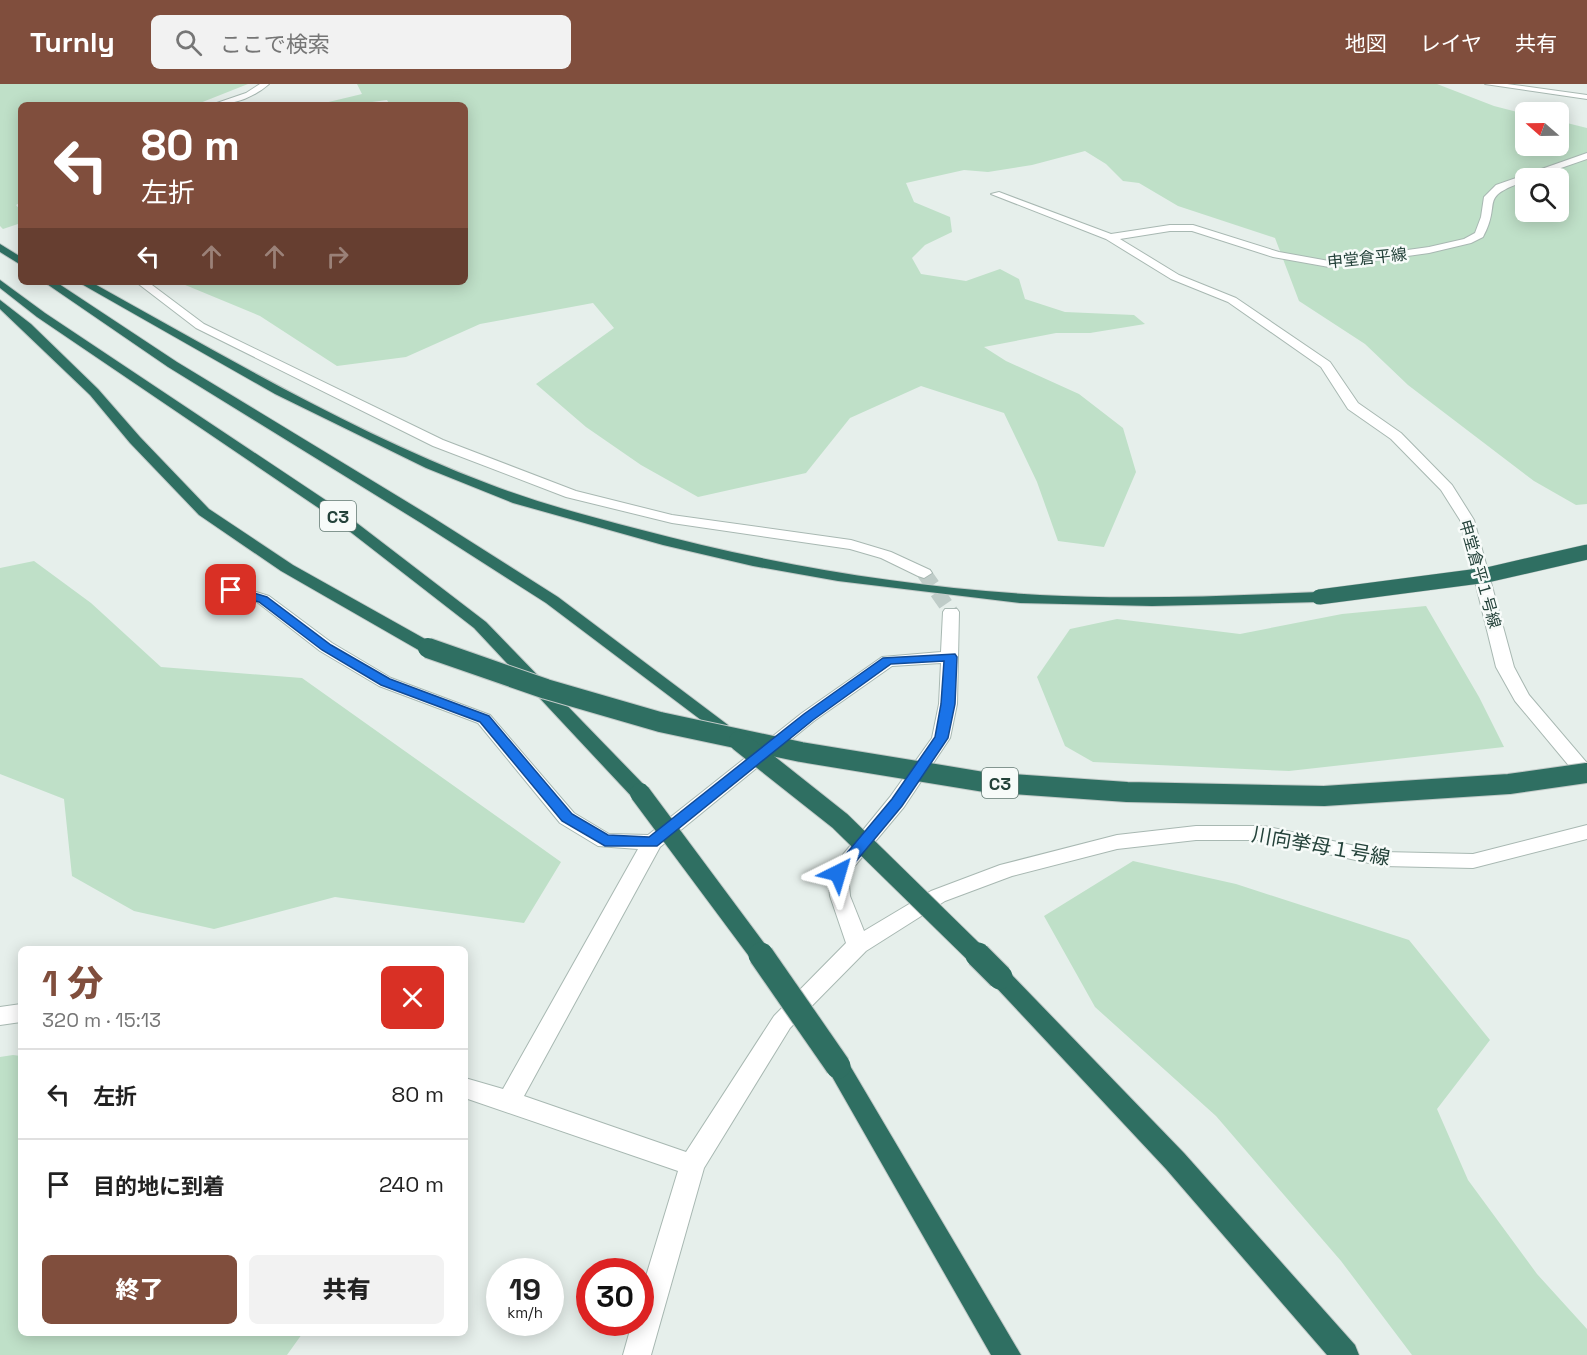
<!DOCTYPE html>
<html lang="ja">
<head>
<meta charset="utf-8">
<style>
	body { margin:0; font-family:"Space Grotesk","Noto Sans JP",sans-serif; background:#f2f2f2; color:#222; height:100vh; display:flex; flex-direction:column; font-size:22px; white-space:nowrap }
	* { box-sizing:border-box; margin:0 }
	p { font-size:20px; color:#767676 }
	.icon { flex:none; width:33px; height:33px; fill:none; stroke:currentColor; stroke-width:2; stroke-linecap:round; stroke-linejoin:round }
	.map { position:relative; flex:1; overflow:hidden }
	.panel { position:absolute; left:18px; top:862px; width:450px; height:390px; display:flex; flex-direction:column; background:#fff; border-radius:9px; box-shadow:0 3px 15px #0003 }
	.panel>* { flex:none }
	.banner { position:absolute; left:18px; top:18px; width:450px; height:183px; border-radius:9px; box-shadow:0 3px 15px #0003; background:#804e3d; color:#fff; overflow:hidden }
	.needle { width:39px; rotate:290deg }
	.controls { position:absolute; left:1515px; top:18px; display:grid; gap:12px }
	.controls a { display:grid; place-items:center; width:54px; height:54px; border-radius:9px; background:#fff; box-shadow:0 3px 15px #0003; font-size:30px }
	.speed { position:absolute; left:486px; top:1174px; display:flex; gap:12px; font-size:30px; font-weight:700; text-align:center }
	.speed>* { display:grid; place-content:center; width:78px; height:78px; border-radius:50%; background:#fff; box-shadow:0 3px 15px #0003; line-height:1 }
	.speed small { font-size:15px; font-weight:400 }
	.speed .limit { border:9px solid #d22; background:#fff; color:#111 }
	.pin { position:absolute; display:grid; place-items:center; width:51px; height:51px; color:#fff; margin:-26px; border-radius:12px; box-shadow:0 3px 9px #0006 }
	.me { position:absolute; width:66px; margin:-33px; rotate:40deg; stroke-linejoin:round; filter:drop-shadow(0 0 4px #0008) }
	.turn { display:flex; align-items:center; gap:21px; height:126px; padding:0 24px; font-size:27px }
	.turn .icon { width:78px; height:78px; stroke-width:2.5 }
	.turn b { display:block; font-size:42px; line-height:51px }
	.lanes { display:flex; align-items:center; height:57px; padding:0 24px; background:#0003; justify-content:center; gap:30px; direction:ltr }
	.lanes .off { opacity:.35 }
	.round { display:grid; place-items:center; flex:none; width:63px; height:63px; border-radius:9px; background:#f2f2f2 }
	.head { display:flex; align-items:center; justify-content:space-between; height:102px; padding:0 24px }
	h1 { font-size:36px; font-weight:800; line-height:45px; color:#804e3d }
	.button { display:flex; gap:12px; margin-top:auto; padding:12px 24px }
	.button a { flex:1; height:69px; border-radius:9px; background:#804e3d; color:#fff; font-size:24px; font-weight:800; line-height:69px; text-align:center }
	.button a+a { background:#f2f2f2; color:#222 }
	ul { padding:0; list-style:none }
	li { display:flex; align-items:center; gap:18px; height:90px; padding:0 24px; border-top:2px solid #e0e0e0 }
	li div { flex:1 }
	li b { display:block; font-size:22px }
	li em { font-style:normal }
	header { display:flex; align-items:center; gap:36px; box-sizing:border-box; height:84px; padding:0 30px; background:#804e3d; color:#fff }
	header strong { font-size:28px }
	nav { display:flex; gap:33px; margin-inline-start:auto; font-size:21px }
	.search { width:420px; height:54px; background:#f2f2f2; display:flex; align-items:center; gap:15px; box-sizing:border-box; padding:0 21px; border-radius:9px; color:#767676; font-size:22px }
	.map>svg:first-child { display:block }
	.green { fill:#bfe0c8; fill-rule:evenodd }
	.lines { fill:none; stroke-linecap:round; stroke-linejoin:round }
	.minor-tunnel { stroke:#bfccc8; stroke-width:15; stroke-dasharray:15 8; stroke-linecap:butt }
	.minor-casing { stroke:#a8b8b2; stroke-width:2 }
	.highway-casing { stroke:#c2cac8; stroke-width:2 }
	.minor { fill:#fff; fill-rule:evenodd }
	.highway { fill:#2f6f62; fill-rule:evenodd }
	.highway-bridge-far2-casing { stroke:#c2cac8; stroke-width:16; stroke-linecap:butt }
	.highway-bridge-far1-casing { stroke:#c2cac8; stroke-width:22; stroke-linecap:butt }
	.highway-bridge-casing { stroke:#c2cac8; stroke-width:27; stroke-linecap:butt }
	.highway-bridge-far2 { stroke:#2f6f62; stroke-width:15 }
	.highway-bridge-far1 { stroke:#2f6f62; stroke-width:20 }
	.highway-bridge { stroke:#2f6f62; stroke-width:25 }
	.route { fill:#1a73e8; stroke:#114b97; stroke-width:1.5 }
	.labels { text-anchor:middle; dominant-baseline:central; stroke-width:5; stroke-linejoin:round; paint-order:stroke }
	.far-street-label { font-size:16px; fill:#24423a; stroke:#f7fbf9 }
	.shield { fill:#f7fbf9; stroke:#637a73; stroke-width:1.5 }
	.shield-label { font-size:18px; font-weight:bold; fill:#24423a }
	.street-label { font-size:20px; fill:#24423a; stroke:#f7fbf9 }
</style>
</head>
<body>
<header>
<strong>Turnly</strong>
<div class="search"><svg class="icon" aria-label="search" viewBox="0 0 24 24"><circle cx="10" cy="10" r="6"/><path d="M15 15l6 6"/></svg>ここで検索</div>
<nav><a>地図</a><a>レイヤ</a><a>共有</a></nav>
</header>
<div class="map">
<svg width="1587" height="1271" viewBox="0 0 1587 1271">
	<rect width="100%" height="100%" fill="#e6efeb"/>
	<g class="green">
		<path d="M0,0H248L195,21H21V118L16,121L21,127V139L3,145L0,142Z"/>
		<path d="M357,0H1437L1494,22L1525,30L1526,62H1558L1559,37L1587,44V420L1576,421L1534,397L1408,301L1365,260L1299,217L1275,154L1178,122L1139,99L1123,97L1106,80L1085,67L1032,81L988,88L964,86L906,99L914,118L950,133L952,148L925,161L912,174L921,190L966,197L1000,185L1019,195L1025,215L1065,228L1134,231L1145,240L1090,249H1056L984,263L1006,277L1079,310L1123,344L1136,388L1104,463L1058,457L1037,398L1004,329L921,302L850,334L806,389L698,413L641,381L586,343L536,300L614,244L593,219L480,240L406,273L337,282L260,232L178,198H465V21H390L387,16L350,21H316L362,10ZM1526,94H1558V128H1526Z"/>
		<path d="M34,477L91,519L161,583L302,594L561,778L524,839L335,813L214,845L134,827L72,792L64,715L0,690V484Z"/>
		<path d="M1426,522L1479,613L1504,663L1289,687L1093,678L1065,662L1037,593L1070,545L1117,535L1240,550L1342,530Z"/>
		<path d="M1133,777L1236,800L1409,856L1490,956L1437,1025L1468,1096L1537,1190L1587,1245V1271H1412L1341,1177L1216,1032L1095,923L1044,832Z"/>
		<path d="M13,971L21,972V1250H302L287,1271H0V973Z"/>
	</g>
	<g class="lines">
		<path class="minor-tunnel" d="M924,489L951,528"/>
		<defs>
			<g id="minor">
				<path d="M260,0H269C253,14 232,21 211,21L246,9Z"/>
				<path d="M1485,0H1507L1587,11V15Z"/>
				<path d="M1587,69V75L1532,94H1526V97C1476,114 1503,117 1483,153L1471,159L1429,169L1329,183L1273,173L1192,147H1170L1120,155L1179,191L1236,214L1330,278L1358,319L1401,349L1452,401L1474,436L1514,583L1529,611L1587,679V697L1580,695L1515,617L1496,583L1460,436L1441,406L1391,355L1348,325L1321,283L1228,218L1171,195L1106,155L991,110L999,108L1111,150L1170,141H1193L1279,168L1329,177L1429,163L1464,155L1475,149L1481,133L1484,113L1496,101Z"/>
				<path d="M136,198H148L204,240L443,356L576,407L672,431L851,456L891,468L930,486L932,489L924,494L918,492L881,474L850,465L672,439L566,413L433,362L196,244Z"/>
				<path d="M231,500L269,512L332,559L391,594L490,631L574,729L609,750L648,751L802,629L882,573L941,568L943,528L945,525H957L959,528L957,620L950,654L904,723L848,790L850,812L864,847L931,807L1000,781L1117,751L1196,742H1264L1383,768L1473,770L1587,741V755L1473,784L1383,782L1264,756H1196L1117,765L1012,792L945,817L866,867L790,944L704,1084L651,1271H623L632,1239H640V1212L678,1087L465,1014V994L503,1005L638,765L598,762L560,739L478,639L379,602L320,567L257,518L225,508L223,505ZM941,579L939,620L932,654L890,713L828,789L830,812L846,859L774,932L686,1068L524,1012L660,763L814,637L892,582Z"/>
				<path d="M21,920V938L0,941V923Z"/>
			</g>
			<g id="highway">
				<path d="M0,160L21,173V181L0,168Z"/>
				<path d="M0,196L45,229L336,423L486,538L647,704L650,709L647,714L640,715L633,714L474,544L326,429L37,233L0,204Z"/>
				<path d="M44,198H56L177,278L432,433L558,513L728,641L725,645H713L546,519L421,439L168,283Z"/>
				<path d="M78,198H91C221,270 350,347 489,400C538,419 588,432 638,445C769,480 905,503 1040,511C1133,516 1226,512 1319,508L1327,513L1319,518L1152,522L1020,519L838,497L753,482L663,461L513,419L426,384L275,310Z"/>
				<path d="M0,216L31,240L98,305L140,353L209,425L293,481L434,560L436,564L434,568H422L281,487L199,431L130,359L90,311L0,225Z"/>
				<path d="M1000,884L1008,887L1184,1069L1355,1261L1359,1271H1327L1166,1085L992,899L989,893L992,887Z"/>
				<path d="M838,972L846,975L1021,1271H991L830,989L826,982L830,975Z"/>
			</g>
		</defs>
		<use href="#minor" class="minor-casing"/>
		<use href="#highway" class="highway-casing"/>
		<use href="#minor" class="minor"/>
		<use href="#highway" class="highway"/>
		<defs>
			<path id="highway-bridge-far2" d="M1319,513L1487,491L1587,468"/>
			<g id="highway-bridge-far1">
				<path d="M428,564L546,605L660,638L801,668L984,698L1127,708L1324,712L1509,700L1587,689"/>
				<path d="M739,657L840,737L979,873"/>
				<path d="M640,709L762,873"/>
			</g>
			<g id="highway-bridge">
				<path d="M761,871L838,982"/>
				<path d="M978,871L1000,893"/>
			</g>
		</defs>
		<use href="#highway-bridge-far2" class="highway-bridge-far2-casing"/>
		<use href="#highway-bridge-far1" class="highway-bridge-far1-casing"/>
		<use href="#highway-bridge" class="highway-bridge-casing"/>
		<use href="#highway-bridge-far2" class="highway-bridge-far2"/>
		<use href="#highway-bridge-far1" class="highway-bridge-far1"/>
		<use href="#highway-bridge" class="highway-bridge"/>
	</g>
	<path class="route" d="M231,502L267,513L331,561L390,595L489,632L572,730L608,751L649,753L804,630L883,574L955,570L957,573L955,620L948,654L902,722L843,793H832L830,789L892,715L935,653L941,620L944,577L891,580L813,636L657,762H605L562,737L480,638L381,601L322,566L259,518L226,508L225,506Z"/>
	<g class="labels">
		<g class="far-street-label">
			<text transform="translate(1367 174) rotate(-6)">申堂倉平線</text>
			<text transform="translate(1480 490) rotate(74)">申堂倉平１号線</text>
		</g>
		<g class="shield">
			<rect x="320" y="417" width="36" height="30" rx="4.5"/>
			<rect x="982" y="684" width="36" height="30" rx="4.5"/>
		</g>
		<g class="shield-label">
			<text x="338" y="432">C3</text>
			<text x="1000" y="699">C3</text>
		</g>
		<g class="street-label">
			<text transform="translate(1321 762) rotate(10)">川向挙母１号線</text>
		</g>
	</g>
</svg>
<div class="controls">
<a><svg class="needle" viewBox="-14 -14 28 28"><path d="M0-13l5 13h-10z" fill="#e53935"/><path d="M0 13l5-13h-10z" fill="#767676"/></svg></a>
<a><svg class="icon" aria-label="search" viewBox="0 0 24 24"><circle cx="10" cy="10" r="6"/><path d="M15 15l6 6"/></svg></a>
</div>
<div class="speed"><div>19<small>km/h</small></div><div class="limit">30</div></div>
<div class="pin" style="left:231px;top:506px;background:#d93025"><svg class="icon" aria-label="arrive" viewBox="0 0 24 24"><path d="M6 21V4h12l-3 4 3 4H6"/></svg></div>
<svg class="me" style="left:838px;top:789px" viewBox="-20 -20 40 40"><path d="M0-17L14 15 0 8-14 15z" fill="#1a73e8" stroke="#fff" stroke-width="4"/></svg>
<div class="banner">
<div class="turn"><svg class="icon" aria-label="left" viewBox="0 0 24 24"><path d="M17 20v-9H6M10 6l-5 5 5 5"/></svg><div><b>80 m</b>左折</div></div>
<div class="lanes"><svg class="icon" aria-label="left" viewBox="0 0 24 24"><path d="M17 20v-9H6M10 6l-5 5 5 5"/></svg><svg class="icon off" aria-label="ahead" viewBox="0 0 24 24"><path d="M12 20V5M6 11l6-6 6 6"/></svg><svg class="icon off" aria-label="ahead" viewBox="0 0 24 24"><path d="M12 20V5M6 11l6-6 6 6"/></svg><svg class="icon off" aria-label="right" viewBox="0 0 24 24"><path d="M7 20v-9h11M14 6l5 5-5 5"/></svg></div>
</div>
<section class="panel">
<div class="head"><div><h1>1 分</h1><p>320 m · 15:13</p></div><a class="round" style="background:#d93025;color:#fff"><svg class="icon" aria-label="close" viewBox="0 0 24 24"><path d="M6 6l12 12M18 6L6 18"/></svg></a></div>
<ul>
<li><svg class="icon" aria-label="left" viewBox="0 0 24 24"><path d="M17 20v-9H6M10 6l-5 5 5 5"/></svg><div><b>左折</b></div><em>80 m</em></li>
<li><svg class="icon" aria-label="arrive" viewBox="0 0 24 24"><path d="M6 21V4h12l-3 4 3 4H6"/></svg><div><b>目的地に到着</b></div><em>240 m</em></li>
</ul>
<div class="button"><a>終了</a><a>共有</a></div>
</section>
</div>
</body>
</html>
